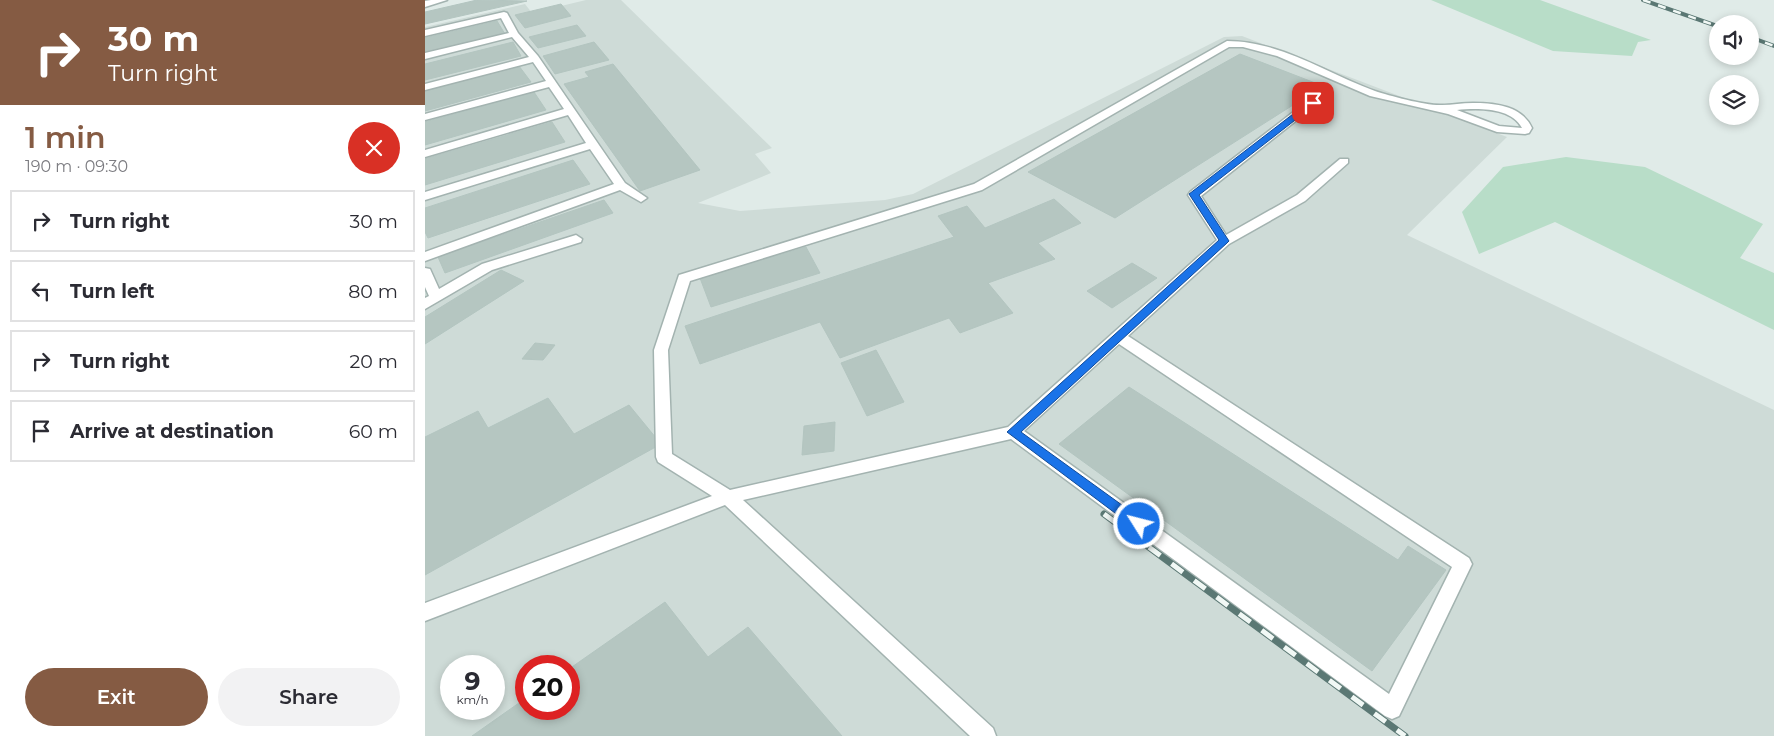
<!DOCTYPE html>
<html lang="en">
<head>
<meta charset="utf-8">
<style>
	body { margin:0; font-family:Montserrat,sans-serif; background:#f2f2f3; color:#2b2b33; height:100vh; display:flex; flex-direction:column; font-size:19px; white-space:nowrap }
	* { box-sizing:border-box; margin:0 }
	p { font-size:16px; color:#7c7c81 }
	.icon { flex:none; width:28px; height:28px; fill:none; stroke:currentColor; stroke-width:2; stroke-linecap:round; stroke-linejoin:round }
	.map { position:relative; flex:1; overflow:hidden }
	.sheet { display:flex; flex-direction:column; background:#fff; width:425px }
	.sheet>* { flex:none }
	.top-card { background:#855b43; color:#fff; overflow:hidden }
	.tools { position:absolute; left:1284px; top:15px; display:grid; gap:10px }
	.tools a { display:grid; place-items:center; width:50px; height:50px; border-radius:50%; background:#fff; box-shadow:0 2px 8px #0003; font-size:25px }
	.speed { position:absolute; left:15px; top:655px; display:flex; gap:10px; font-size:25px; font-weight:700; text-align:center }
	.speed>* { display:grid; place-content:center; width:65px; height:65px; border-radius:50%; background:#fff; box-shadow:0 2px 8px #0003; line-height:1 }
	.speed small { font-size:12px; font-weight:400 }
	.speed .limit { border:8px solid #d22; background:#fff; color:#111 }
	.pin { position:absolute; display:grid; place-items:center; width:42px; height:42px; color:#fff; margin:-21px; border-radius:10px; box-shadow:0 2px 8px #0006 }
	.me { position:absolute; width:55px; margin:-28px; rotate:306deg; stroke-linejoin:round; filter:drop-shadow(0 0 4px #0008) }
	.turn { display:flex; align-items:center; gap:18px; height:105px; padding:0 25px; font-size:22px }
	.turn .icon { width:65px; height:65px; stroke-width:2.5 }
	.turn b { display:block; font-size:35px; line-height:42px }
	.round { display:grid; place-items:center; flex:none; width:52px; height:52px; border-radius:26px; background:#f2f2f3 }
	.overview { display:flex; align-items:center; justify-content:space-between; height:85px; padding:0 25px }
	h1 { font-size:30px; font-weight:600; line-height:38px; color:#855b43 }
	.primary-button { display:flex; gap:10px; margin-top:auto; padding:10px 25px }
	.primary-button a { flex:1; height:58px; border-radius:30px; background:#855b43; color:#fff; font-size:20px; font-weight:600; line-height:58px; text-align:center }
	.primary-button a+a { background:#f2f2f3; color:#2b2b33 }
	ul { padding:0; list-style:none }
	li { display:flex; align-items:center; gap:15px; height:62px; margin:0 10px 8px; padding:0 15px; border:2px solid #e1e1e2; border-radius:0px }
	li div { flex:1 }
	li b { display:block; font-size:19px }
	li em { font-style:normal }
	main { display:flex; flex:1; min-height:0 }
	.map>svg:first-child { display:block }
	.built { fill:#cedbd7; fill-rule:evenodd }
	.green { fill:#b8ddc8 }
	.building { fill:#b5c6c1; stroke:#b3c5c0 }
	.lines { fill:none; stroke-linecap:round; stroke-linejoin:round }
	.minor-casing { stroke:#a3b3b0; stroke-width:3 }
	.minor { fill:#fff; fill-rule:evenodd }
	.rail-far1-casing { stroke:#5b7874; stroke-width:4 }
	.rail-casing { stroke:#5b7874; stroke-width:7 }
	.rail-far1 { stroke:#f1f8f5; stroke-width:2.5; stroke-dasharray:8; stroke-linecap:butt }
	.rail { stroke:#f1f8f5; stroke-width:5; stroke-dasharray:14; stroke-linecap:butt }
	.route { fill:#1a73e8; stroke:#114b97 }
</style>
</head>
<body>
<main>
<section class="sheet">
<div class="top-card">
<div class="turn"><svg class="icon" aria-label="right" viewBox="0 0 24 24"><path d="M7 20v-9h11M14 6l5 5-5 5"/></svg><div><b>30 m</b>Turn right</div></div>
</div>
<div class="overview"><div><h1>1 min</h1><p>190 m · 09:30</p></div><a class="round" style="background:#d93025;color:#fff"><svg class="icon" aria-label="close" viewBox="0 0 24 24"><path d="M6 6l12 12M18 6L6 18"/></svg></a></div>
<ul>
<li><svg class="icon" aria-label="right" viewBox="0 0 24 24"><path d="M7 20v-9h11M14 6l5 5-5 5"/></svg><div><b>Turn right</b></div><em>30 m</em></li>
<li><svg class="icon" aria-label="left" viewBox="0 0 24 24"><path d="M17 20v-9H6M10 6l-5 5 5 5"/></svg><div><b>Turn left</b></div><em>80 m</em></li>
<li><svg class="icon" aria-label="right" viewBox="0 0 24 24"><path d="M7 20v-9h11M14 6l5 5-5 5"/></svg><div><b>Turn right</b></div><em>20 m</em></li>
<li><svg class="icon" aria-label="arrive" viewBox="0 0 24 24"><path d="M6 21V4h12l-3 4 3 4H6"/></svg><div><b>Arrive at destination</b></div><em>60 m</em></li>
</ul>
<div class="primary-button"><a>Exit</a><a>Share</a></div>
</section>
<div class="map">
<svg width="1349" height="736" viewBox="0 0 1349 736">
	<rect width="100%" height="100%" fill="#e0ebe8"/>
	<path class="built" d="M161,0H196L347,148L330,154L346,173L273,203L315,211L460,200L488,194L799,37L817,36L1082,137L982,235L1349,410V736H0V27L100,4L107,13ZM26,666H69V709H26ZM101,666H144V709H101Z"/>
	<g class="green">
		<path d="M1006,0H1115L1226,40L1213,42L1207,56L1128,51Z"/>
		<path d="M1141,157L1220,167L1338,224L1315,258L1349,273V330L1130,222L1054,254L1037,212L1078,167Z"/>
	</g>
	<g class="building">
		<path d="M52,0L102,1L0,24V12Z"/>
		<path d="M136,4L146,16L100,28L90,15Z"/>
		<path d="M72,21L80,34L0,53V38Z"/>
		<path d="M152,25L161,36L113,48L104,37Z"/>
		<path d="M88,42L96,56L0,80V64Z"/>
		<path d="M169,42L184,60L130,74L118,56Z"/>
		<path d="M815,54L898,86L690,218L603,172Z"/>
		<path d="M188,64L275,170L215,191L139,84L164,77L160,72Z"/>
		<path d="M94,66L106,82L0,111V91Z"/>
		<path d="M109,92L121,110L0,145V122Z"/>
		<path d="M127,122L140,142L0,185V159Z"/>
		<path d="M148,160L165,184L3,238L0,232V208Z"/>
		<path d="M629,199L656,223L613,243L630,259L563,283L588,313L535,333L524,318L415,358L395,322L275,364L260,326L529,237L513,216L542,206L560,228Z"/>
		<path d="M179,200L188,213L20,273L13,257Z"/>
		<path d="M381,247L395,273L286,307L275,278Z"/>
		<path d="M707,263L732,278L687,308L662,291Z"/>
		<path d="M76,270L99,281L0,344V317Z"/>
		<path d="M110,343L130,345L118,360L97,359Z"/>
		<path d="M451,350L479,402L442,416L416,363Z"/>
		<path d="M704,387L973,560L983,546L1021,570L947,671L634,444Z"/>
		<path d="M123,398L149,434L204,405L236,444L0,575V437L53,411L63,428Z"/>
		<path d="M410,422L409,451L377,455L379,426Z"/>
		<path d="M240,602L283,657L323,627L417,736H47L101,698V709H144V669Z"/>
	</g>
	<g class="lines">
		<defs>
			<g id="minor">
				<path d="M6,0H22L0,7V1Z"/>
				<path d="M79,12L82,13L93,33L113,56L200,183L222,198L216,202L195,190L0,261V252L189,184L165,149L0,200V192L161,143L143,115L0,157V150L139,109L124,87L0,120V114L121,81L108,62L0,90V84L104,57L87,37L0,59V53L84,33L76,18L0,36V30Z"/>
				<path d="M802,41C855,41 901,73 950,91C965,96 1002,106 1017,105C1027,105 1037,103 1048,103C1071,103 1097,106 1107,128L1104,133L1100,134L1072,132L1023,114L945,96L852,56L818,47H804L557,190L265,281L243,350L247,454L305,490L583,427L792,240L763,195L765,192L898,89H906V93L776,196L801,235L872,195L915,159H923V163L880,201L804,244L703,336L1044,558L1047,564L974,716L967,719L960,716L586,439L318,500L568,728L571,736H545L300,505L0,621V603L287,496L233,462L231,457L229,350L254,275L549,184ZM1032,110C1052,108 1086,107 1097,128L1074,126ZM694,344L1027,567L964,694L599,431Z"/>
				<path d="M151,235L157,239L156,242L67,270L0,309V298L4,296L0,287V268L5,269L14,289L57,264Z"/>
			</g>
		</defs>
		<use href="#minor" class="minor-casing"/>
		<use href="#minor" class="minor"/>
		<defs>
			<g id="rail-far1">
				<path d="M1218,0L1292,26"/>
				<path d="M1325,37L1349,46"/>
			</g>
			<path id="rail" d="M679,514L980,736"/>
		</defs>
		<use href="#rail-far1" class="rail-far1-casing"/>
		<use href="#rail" class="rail-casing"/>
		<use href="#rail-far1" class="rail-far1"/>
		<use href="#rail" class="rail"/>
	</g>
	<path class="route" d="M885,101L892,103L774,195L804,241L802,243L596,432L719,521L721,524L719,528H710L582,432L794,240L764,194Z"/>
</svg>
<div class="tools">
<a><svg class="icon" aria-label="sound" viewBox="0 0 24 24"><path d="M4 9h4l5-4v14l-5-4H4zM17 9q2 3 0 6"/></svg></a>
<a><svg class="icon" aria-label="layers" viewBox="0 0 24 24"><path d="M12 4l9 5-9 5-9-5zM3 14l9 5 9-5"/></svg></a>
</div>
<div class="speed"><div>9<small>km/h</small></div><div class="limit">20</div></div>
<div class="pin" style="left:888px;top:103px;background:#d93025"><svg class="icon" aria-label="arrive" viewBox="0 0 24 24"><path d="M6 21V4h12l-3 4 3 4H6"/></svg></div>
<svg class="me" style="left:714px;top:524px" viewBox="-20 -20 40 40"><circle r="17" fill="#1a73e8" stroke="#fff" stroke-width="3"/><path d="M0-11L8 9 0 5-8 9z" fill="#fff"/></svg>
</div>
</main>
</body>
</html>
